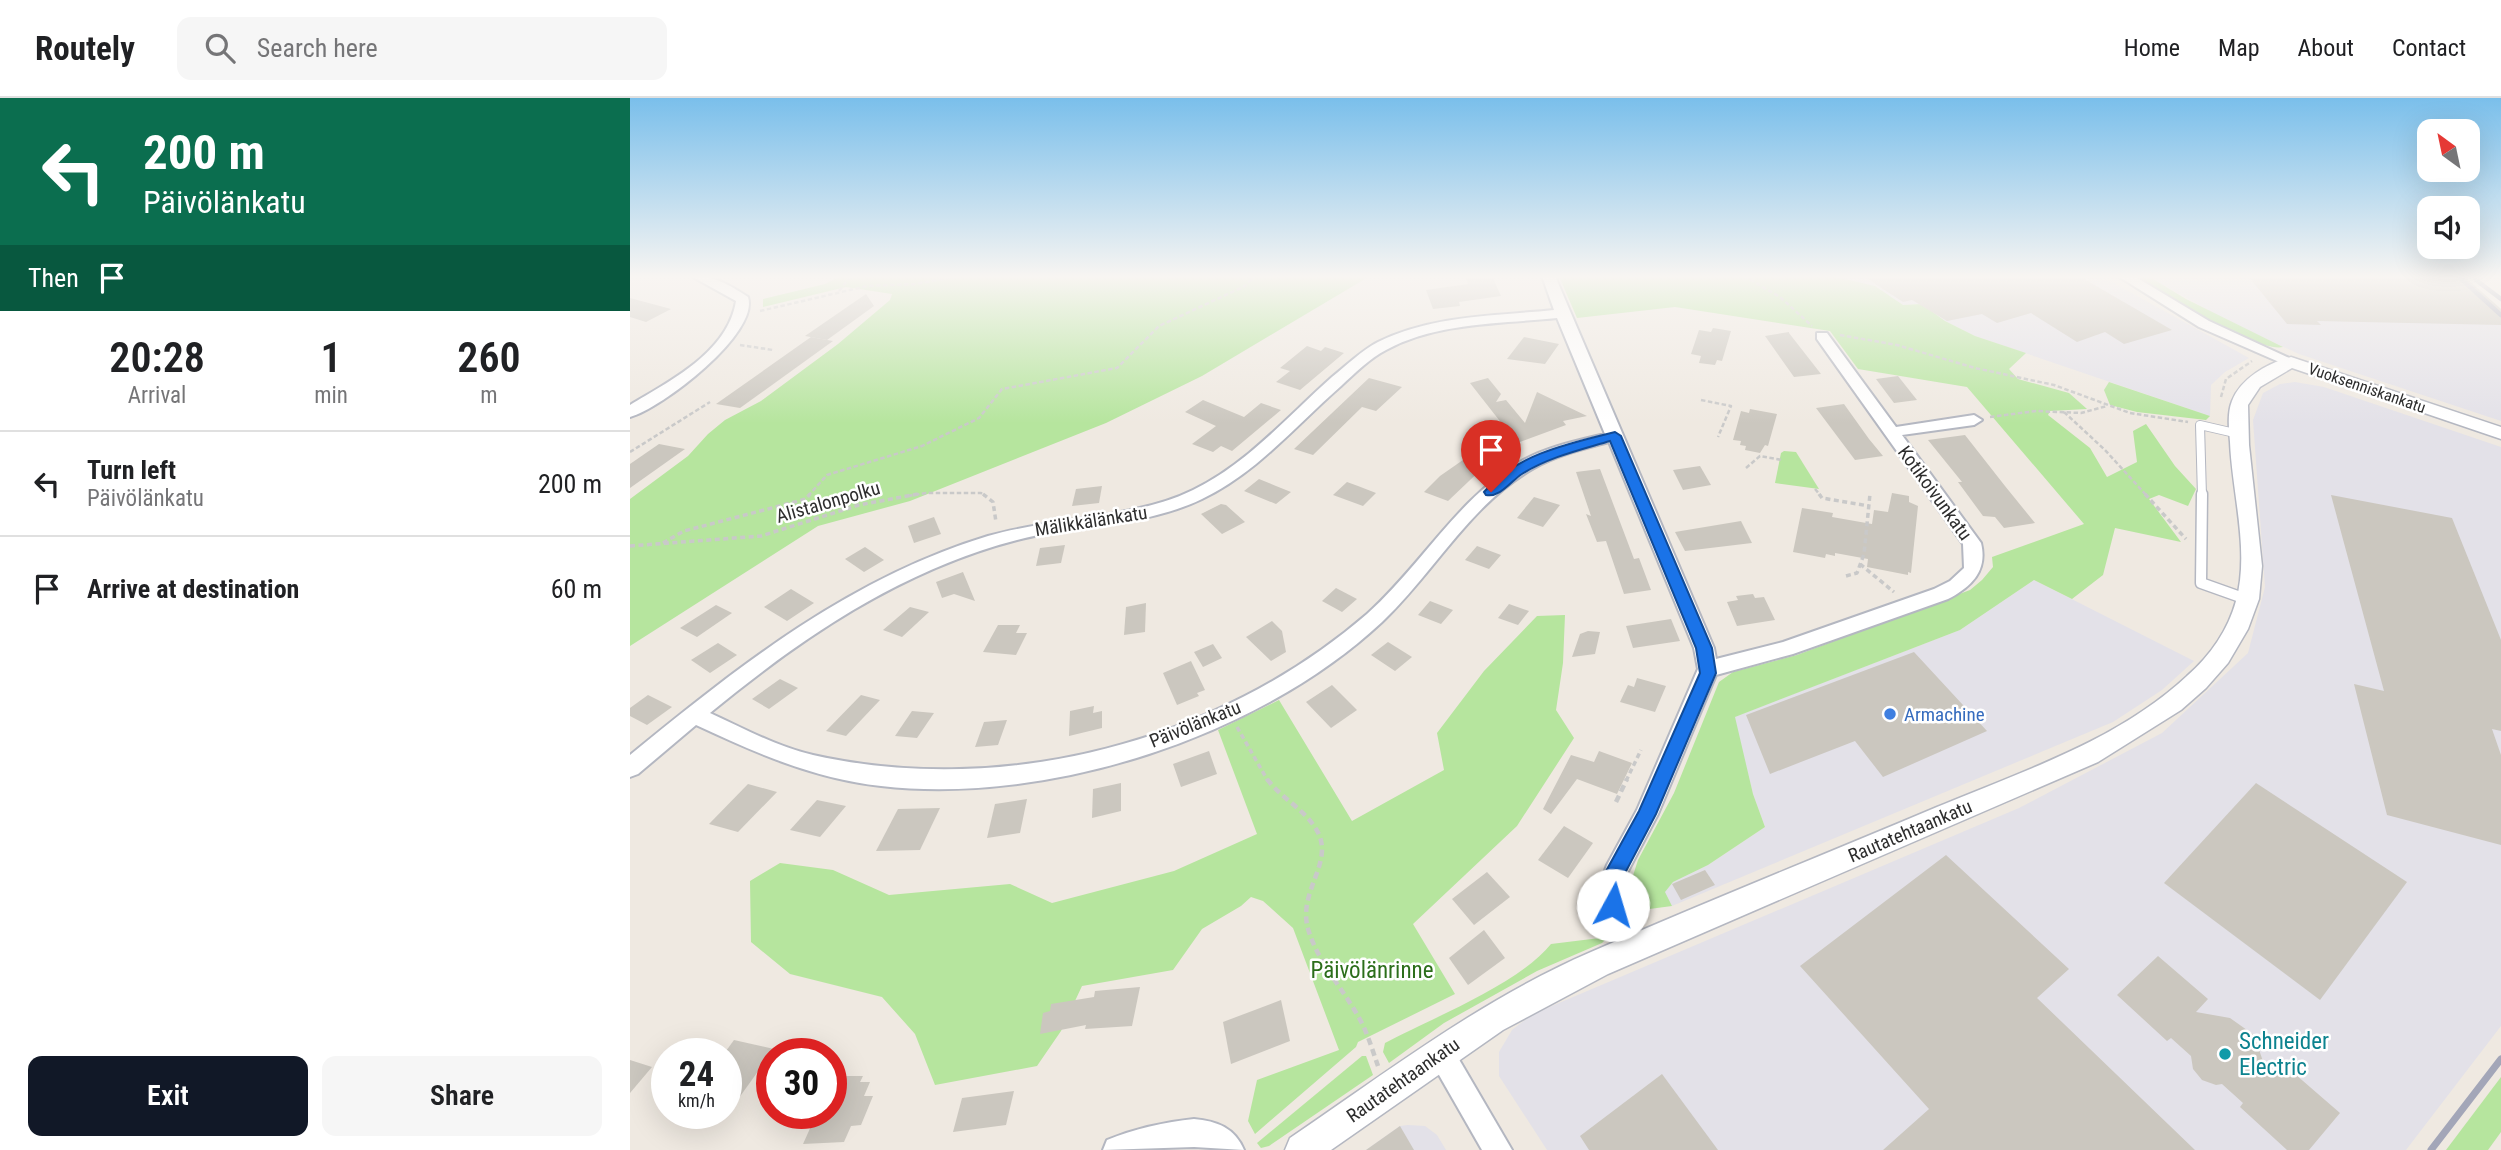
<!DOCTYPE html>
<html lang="en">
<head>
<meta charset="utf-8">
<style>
	body { margin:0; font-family:"Roboto Condensed",sans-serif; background:#f6f6f6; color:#202124; height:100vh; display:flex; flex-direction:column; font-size:26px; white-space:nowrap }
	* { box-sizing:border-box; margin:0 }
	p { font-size:23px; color:#757577 }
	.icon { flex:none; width:38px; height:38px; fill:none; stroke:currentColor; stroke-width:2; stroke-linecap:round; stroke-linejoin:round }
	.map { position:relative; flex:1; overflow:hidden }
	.side { display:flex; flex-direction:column; background:#fff; width:630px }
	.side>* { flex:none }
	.guide { background:#0b6e4f; color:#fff; overflow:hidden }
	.needle { width:46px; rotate:327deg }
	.buttons { position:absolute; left:1787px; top:21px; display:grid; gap:14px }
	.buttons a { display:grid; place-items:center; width:63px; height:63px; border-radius:14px; background:#fff; box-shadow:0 7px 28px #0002; font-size:35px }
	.speed { position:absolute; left:21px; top:940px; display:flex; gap:14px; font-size:35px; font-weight:700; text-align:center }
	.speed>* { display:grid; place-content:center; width:91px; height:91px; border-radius:50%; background:#fff; box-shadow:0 7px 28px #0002; line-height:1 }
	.speed small { font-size:18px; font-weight:400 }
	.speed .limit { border:10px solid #d22; background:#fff; color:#111 }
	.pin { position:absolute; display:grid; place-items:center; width:60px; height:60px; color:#fff; margin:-72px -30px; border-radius:50% 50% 50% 0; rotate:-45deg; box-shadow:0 0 7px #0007 }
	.pin .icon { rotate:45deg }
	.me { position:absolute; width:77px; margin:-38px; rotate:6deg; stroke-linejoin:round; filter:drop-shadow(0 0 5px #0008) }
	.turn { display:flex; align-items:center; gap:24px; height:147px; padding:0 28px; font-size:32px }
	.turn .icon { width:91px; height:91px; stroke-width:2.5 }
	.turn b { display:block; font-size:49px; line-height:60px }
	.then { display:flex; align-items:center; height:66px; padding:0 28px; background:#0003; gap:14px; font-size:26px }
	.eta { display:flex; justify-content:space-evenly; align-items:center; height:119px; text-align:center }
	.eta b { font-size:42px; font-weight:600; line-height:49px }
	.action { display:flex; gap:14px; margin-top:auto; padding:14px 28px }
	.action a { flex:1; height:80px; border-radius:14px; background:#111827; color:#fff; font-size:28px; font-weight:600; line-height:80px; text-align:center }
	.action a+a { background:#f6f6f6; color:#202124 }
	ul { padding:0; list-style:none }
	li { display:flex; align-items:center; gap:21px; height:105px; padding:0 28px; border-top:2px solid #e0e0e0 }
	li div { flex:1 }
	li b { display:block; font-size:26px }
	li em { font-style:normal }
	header { display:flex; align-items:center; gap:42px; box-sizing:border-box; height:98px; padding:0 35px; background:#fff; border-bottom:2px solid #e0e0e0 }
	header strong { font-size:33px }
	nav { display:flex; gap:38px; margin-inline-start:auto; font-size:24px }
	.search { width:490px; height:63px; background:#f6f6f6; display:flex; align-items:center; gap:18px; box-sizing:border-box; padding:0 24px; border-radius:14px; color:#757577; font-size:26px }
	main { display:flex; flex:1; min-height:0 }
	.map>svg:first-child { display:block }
	.industrial { fill:#e3e1e8 }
	.green { fill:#b6e59e }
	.building { fill:#cbc7bf }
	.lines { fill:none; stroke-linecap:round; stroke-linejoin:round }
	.service-far1-casing { stroke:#b4b7c1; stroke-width:10 }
	.service-casing { stroke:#b4b7c1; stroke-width:13 }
	.minor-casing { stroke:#b4b7c1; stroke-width:4 }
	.tertiary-casing { stroke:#b4b7c1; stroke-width:3 }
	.path-far2 { stroke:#c9c9c9; stroke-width:2.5; stroke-dasharray:4.5 2.5; stroke-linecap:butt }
	.path-far1 { stroke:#c9c9c9; stroke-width:3.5; stroke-dasharray:5 3.5; stroke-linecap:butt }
	.path { stroke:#c9c9c9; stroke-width:4.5; stroke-dasharray:7 4.5; stroke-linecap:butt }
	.service-far1 { stroke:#fff; stroke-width:8 }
	.service { stroke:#fff; stroke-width:10 }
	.minor { fill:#fff; fill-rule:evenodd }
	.tertiary { fill:#fff; fill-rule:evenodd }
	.rail-far1 { stroke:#a3a6b8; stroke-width:4.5 }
	.rail { stroke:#a3a6b8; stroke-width:7 }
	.route { fill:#1a73e8; stroke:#114b97; stroke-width:2 }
	.shop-dot { fill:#3f7fe0; stroke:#fff; stroke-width:2.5 }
	.culture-dot { fill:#0f9aa8; stroke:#fff; stroke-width:2.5 }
	.labels { text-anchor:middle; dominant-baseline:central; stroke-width:5; stroke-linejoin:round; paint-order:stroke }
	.far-street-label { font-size:16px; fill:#2e2e2e; stroke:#fff }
	.street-label { font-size:19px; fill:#2e2e2e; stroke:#fff }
	.shop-label { font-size:19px; fill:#366cbe; stroke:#fff; text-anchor:start }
	.near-park-label { font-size:23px; fill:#2c6e1b; stroke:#fff }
	.near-culture-label { font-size:23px; fill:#0d838f; stroke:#fff; text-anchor:start }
</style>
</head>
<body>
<header>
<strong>Routely</strong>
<div class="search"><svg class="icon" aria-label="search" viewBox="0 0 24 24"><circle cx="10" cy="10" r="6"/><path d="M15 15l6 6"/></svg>Search here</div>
<nav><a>Home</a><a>Map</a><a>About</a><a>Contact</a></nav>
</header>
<main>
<section class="side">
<div class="guide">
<div class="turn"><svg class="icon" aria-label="left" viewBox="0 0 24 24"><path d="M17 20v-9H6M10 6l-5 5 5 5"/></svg><div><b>200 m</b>Päivölänkatu</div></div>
<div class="then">Then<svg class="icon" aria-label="arrive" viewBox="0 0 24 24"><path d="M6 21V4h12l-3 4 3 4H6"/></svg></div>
</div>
<div class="eta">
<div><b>20:28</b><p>Arrival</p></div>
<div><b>1</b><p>min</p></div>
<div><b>260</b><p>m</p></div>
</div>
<ul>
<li><svg class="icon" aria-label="left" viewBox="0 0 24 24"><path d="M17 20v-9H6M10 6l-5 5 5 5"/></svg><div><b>Turn left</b><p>Päivölänkatu</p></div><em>200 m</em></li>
<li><svg class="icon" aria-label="arrive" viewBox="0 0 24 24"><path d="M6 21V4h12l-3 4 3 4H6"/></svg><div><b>Arrive at destination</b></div><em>60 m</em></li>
</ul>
<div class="action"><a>Exit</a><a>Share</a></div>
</section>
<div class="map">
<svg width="1871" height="1052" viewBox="0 0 1871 1052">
	<rect width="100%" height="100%" fill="#efe9e1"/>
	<g class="industrial">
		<path d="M1202,178H1471L1619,260L1595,274L1581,287L1580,318L1345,238L1315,223L1292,206L1273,207L1245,188Z"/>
		<path d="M1518,178H1830L1871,214V323L1669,256L1595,222Z"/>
		<path d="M1665,284L1694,289L1871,349V928L1776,1052H917L869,978V954L882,932L903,916L1389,710L1532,635L1618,555L1635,489L1623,322L1633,295L1650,286Z"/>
		<path d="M1404,482L1564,563L1532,592L1483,624L1042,808L1034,794L1043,784L1078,767L1135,729L1123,696L1104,619L1330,532Z"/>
		<path d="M778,1027L795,1028L807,1037L816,1052H736L770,1028Z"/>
	</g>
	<g class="green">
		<path d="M210,178H740L572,278L476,325L280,403L188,428L0,548V401L58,358L78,336L95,322L131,303L208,246L260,202L262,196L216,189L133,209V201L195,186Z"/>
		<path d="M929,178H1202L1245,188L1273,207L1292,206L1315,223L1345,238L1396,255L1379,271L1388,281L1439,295L1457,311L1420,313L1418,317L1460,350L1477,379L1507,364L1503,333L1516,326L1545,368L1566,391L1558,408L1529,397L1519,401L1551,444L1485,430L1473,477L1442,501L1404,482L1330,532L1105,619L1123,696L1135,729L1078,767L1043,784L1035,794L1042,808L1012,812L998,793L1008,762L1044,695L1089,584L1103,574L1167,557L1340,492L1352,482L1363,469L1362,459L1454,426L1337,289L1228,271L1200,233L1045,209L947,220Z"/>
		<path d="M1506,178H1518L1556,201L1653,249C1627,255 1531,195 1506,178Z"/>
		<path d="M1479,284L1580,318L1576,322L1507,314L1480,307L1474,292Z"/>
		<path d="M1154,353L1166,354L1189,391L1145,385L1151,355Z"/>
		<path d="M935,517L933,565L926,612L944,640L887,728L783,826L825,896L728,944L726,949L625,1036L618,1023L627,982L709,952L663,830L633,803L621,799L611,808L572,831L543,872L452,888L431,933L407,968L305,987L285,936L252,899L160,876L121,844L120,783L150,765L203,772L259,797L380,786L422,805L544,773L627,736L588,632L649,602L722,723L814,672L807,635L854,573L907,518Z"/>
		<path d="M978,839L972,845L907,873L814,925L759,965L753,954L755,945C802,920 889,886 921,846Z"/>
		<path d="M732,958H736L743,977L639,1048L631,1050L627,1045Z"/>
		<path d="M1871,979V1034L1858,1052H1816Z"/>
	</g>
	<g class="building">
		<path d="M835,178H862L871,198L829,204L830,208L803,211L796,192L838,186Z"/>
		<path d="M1233,178H1449L1542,232L1494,246L1475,234L1447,244L1401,215L1367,225L1352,216L1317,223L1282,202L1273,204Z"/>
		<path d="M1618,178H1834L1871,211V227L1687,223L1691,227L1657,226Z"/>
		<path d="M236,196L244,208L197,242L175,238Z"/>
		<path d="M0,200L41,211L16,224L0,219Z"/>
		<path d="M1083,230L1101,233L1092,263L1087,262L1085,267L1069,265L1071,258L1061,256L1069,232L1081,234Z"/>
		<path d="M1159,234V235L1191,276L1164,279L1135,238Z"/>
		<path d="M181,239L203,243L110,310L86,306Z"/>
		<path d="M894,239L929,246L915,266L877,261Z"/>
		<path d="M677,248L691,253L695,249L714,255L670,292L646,284L660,273L650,270Z"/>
		<path d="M1268,278L1287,302L1264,305L1246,281Z"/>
		<path d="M739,280L772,289L746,313L732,309L683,357L664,351Z"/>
		<path d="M858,280L871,296L866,304L876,302L895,325L907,294L957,318L933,323L936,327L887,345L840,285Z"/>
		<path d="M573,302L614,319L631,305L651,312L602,353L591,348L583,354L562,346L586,328L555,314Z"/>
		<path d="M1214,306L1239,341L1253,358L1225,362L1186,310Z"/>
		<path d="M1120,311L1147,316L1138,348L1135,347L1130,355L1115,352L1116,348L1110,347L1111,343L1103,342L1111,313L1119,315Z"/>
		<path d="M1335,337L1375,388L1405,425L1374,430L1365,419L1353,418L1328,384H1332L1298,342Z"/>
		<path d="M29,346L55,351L0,390V366Z"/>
		<path d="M843,355L859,364L818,403L794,394L810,378Z"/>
		<path d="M1070,368L1081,387L1053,392L1043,372Z"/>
		<path d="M970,371L1004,461L1009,460L1021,492L994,496L976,443L967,444L956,416L961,418L946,374Z"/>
		<path d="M629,381L646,388L661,394L646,406L614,393Z"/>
		<path d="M717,384L728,388L746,395L733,408L703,397Z"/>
		<path d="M472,388L469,405L442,408L446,391Z"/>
		<path d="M1262,395L1279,398V404L1288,408L1281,475L1278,474V477L1237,469L1238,461L1205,455V458L1196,456L1195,460L1163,454L1172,410L1203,415L1202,419L1242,426L1244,412L1258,414Z"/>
		<path d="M1701,397L1822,420L1871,542V633L1862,631L1871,657V747L1757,717L1724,586L1754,593Z"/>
		<path d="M904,399L930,407L913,429L887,420Z"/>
		<path d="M591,406L596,407L615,424L592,436L571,416Z"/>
		<path d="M304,419L311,436L284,445L278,428Z"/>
		<path d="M1111,423L1122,445L1055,453L1045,434Z"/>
		<path d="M435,447L431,465L406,468L410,450Z"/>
		<path d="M847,448L871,457L859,471L835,462Z"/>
		<path d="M235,449L254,462L234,474L215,461Z"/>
		<path d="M333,474L345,503L324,496L312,500L306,484Z"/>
		<path d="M706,490L727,501L712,514L692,503Z"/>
		<path d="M161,491L184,505L157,523L134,509Z"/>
		<path d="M1123,496L1125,500L1134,499L1145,522L1107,528L1097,504L1108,502L1106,498Z"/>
		<path d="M800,503L823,512L811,526L788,517Z"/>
		<path d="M516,505L515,534L494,537L496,509Z"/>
		<path d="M879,506L899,513L888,527L868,520Z"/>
		<path d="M86,507L102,515L67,539L50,530Z"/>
		<path d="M280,509L299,514L272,539L253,532Z"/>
		<path d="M1041,521L1050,543L1003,550L996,528Z"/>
		<path d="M642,523L652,533L656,554L641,563L616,539Z"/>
		<path d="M368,527H390L386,535H397L386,557L353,554Z"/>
		<path d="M958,533L970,534L965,556L942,559L950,536Z"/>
		<path d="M758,544L782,559L765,573L741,557Z"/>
		<path d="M88,545L107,557L80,575L61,562Z"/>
		<path d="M583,546L592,560L573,569L564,554Z"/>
		<path d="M1284,554L1357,633L1253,679L1225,643L1140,676L1116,617Z"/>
		<path d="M561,563L575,592L567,595L569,598L547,607L533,575Z"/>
		<path d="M1007,580L1036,588L1025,614L990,604L998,587L1004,589Z"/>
		<path d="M150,581L168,590L139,611L122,601Z"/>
		<path d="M702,587L727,612L701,630L676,604Z"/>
		<path d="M18,597L42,609L17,627L0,618V610Z"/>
		<path d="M231,597L250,602L216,638L196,633Z"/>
		<path d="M464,608L463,615L472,613V630L439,638L440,613Z"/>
		<path d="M282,613L304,615L287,640L265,638Z"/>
		<path d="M377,622L368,647L345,649L354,624Z"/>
		<path d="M579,653L587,676L551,689L543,666Z"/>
		<path d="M969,653L1002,665L987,696L947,681L921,716L913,711L941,657L964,664Z"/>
		<path d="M491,685V713L462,720L463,691Z"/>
		<path d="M1626,685L1777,784L1690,902L1534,785Z"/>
		<path d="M118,686L147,694L108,734L79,726Z"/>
		<path d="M397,701L390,735L357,740L365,706Z"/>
		<path d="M187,702L216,708L190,739L160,732Z"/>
		<path d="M310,710L290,752L246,753L268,711Z"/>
		<path d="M934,728L963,745L938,780L908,762Z"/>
		<path d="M1316,757L1439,871L1407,900L1565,1052H1253L1299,1011L1170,868Z"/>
		<path d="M1075,772L1085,787L1051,802L1042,786Z"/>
		<path d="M857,774L880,799L844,827L822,801Z"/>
		<path d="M854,832L875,860L838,887L819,860Z"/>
		<path d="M1528,858L1578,901L1566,914L1600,920L1624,937L1638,978L1651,964L1710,1015L1679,1052H1657L1610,1009L1613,1005L1592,986L1586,987L1572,982L1563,971L1561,958L1541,940L1537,943L1487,897Z"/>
		<path d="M510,889L502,928L455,931L456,927L410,936L413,915L420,913L421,906L464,899L465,893Z"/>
		<path d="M651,902L660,943L601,966L593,924Z"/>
		<path d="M104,942L144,951L96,1018V953Z"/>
		<path d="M0,962L22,969L0,995Z"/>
		<path d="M1032,976L1088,1052H959L950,1038Z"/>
		<path d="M213,978H233L230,984H240L234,998H243L231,1027L221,1028L214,1044L173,1046L187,1015H201V1004Z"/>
		<path d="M384,993L376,1027L323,1034L332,1000Z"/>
		<path d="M770,1028L784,1052H736Z"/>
	</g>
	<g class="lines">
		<defs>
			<path id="service-far1" d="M1572,398L1570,327L1609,336"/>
			<path id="service" d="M1572,396L1571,485L1616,501"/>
			<g id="minor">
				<path d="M61,178C85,178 98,186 118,199C130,235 31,311 0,319V307C40,283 98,254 106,203Z"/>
				<path d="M912,178H925L1084,550L1086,561L1153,544L1304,491L1320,483L1334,470L1333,446L1187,241V235H1197L1266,329L1344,317L1352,322L1344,327L1272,337L1351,445C1358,473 1341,489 1318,501L1163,556L1086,577L1028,716L996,777L992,791L995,804L1020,850L1016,858L1007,862L998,858L971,807L968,791L977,767L1007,712L1068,571L1064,550L979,344C953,351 927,357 904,370C840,406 804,475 752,524C629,639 419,707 251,688C185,681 126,655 66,627L8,676L0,679V657C110,567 220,480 358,438C423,419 504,421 563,392C618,365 657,319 702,279C717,267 731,253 748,244C802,217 866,218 924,212ZM927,220L975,336C946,343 916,349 890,364C827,401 791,468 737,516C589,644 374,700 183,657C147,649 113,630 80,615C171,540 271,472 387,442C448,426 514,429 572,401C627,375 666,327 711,288C725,275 739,261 756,252C807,224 871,226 927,220Z"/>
				<path d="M1488,178H1504L1579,223L1668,264L1666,267H1656L1569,229Z"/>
				<path d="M810,943L820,946L882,1052H852L797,956L800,946Z"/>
				<path d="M564,1021C587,1023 605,1030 614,1052L564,1049L473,1052L477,1042C504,1031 535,1024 564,1021Z"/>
			</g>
			<path id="tertiary" d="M1661,259L1871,329V341L1662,270L1630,289L1618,307L1619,347L1632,468L1629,501L1618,531L1598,565L1576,590L1551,612L1468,664L978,876L873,932L701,1052H655L660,1040C757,974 852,901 961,854C1075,804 1191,758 1307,709C1393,673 1487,643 1557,578C1580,558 1598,532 1606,503C1620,453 1602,395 1600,344C1599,332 1597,315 1602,303C1611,280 1638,265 1661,259Z"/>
		</defs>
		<use href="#service-far1" class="service-far1-casing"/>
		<use href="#service" class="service-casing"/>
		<use href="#minor" class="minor-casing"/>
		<use href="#tertiary" class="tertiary-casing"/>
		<g class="path-far2">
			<path d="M1114,178L1150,199L1182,228"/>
			<path d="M209,193L221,178"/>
			<path d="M130,213L237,188L285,186L329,178"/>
			<path d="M1210,237L1267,247L1345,270L1424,287L1500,315L1558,324"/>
			<path d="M110,247L143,252"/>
			<path d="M1591,299L1596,281L1622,263"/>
			<path d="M1071,302L1101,308L1088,339"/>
			<path d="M1434,314L1475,352L1517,398"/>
			<path d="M1360,319L1406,313L1451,315L1477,308"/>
			<path d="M0,354L80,304"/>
			<path d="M1116,370L1130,358L1152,362"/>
			<path d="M1185,391L1191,398"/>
			<path d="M178,398L197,377L292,348L349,320L372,291L487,270L529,228L615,188L624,178"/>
			<path d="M278,398L296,395H351L355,398"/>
		</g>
		<g class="path-far1">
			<path d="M353,396L363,404L366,424"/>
			<path d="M1189,396L1192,400L1239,408"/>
			<path d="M1515,396L1556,441"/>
			<path d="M33,445L54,433L176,401L180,396"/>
			<path d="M0,448L131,438L229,407L288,396"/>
			<path d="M1230,466L1264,494"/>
			<path d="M1216,478L1227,475L1234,456L1240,396"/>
			<path d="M607,629L638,683"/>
			<path d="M996,683L1011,652"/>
		</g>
		<g class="path">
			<path d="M637,681C651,700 674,711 686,731C707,764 665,794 679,834C689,865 712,890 728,918C737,933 742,951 748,968"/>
			<path d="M986,704L997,681"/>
		</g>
		<use href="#service-far1" class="service-far1"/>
		<use href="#service" class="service"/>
		<use href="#minor" class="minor"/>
		<use href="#tertiary" class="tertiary"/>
		<g class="rail-far1">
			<path d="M1828,178L1871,217"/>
			<path d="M1846,182L1871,201"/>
		</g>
		<path class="rail" d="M1801,1052L1871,961"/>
	</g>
	<linearGradient id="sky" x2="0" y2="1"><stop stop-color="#7abfeb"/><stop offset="0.55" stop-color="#f8f5f2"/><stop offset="1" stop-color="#f8f5f2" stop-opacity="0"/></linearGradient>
	<rect width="1871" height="325" fill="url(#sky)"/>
	<path class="route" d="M985,334L991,338L1082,550L1086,575L1026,716L994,777L990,791L993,807L990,813L983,816L976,813L970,791L975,775L1009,713L1070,575L1066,550L980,343C950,352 919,359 892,376C881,383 870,400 856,397L854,394C884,357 940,345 985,334Z"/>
	<circle class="shop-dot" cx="1260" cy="616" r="7"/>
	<circle class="culture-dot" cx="1595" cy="956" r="7"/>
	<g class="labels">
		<g class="far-street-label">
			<text transform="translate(1737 290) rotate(19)">Vuoksenniskankatu</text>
		</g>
		<g class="street-label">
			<text transform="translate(1305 395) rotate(54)">Kotikoivunkatu</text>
			<text transform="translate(198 404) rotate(-16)">Alistalonpolku</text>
			<text transform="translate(461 423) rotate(-9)">Mälikkälänkatu</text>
			<text transform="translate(565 626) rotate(-22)">Päivölänkatu</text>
			<text transform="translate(1280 733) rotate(-23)">Rautatehtaankatu</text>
			<text transform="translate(773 982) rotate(-35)">Rautatehtaankatu</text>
		</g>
		<g class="shop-label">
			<text x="1274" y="616">Armachine</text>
		</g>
		<g class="near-park-label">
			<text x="742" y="872">Päivölänrinne</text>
		</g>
		<g class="near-culture-label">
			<text x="1609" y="943">Schneider<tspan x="1609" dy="26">Electric</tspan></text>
		</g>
	</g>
</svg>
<div class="buttons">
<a><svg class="needle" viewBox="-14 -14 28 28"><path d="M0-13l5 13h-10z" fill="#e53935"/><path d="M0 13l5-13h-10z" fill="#757577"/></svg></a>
<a><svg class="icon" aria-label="sound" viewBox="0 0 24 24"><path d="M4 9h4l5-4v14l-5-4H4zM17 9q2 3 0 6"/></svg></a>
</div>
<div class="speed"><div>24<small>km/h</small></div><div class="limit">30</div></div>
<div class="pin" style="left:861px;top:394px;background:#d93025"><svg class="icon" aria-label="arrive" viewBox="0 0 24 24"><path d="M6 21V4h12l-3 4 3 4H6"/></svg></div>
<svg class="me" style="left:983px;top:807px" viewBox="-20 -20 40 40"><circle r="19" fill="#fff"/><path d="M0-13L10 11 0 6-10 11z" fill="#1a73e8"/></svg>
</div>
</main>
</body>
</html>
